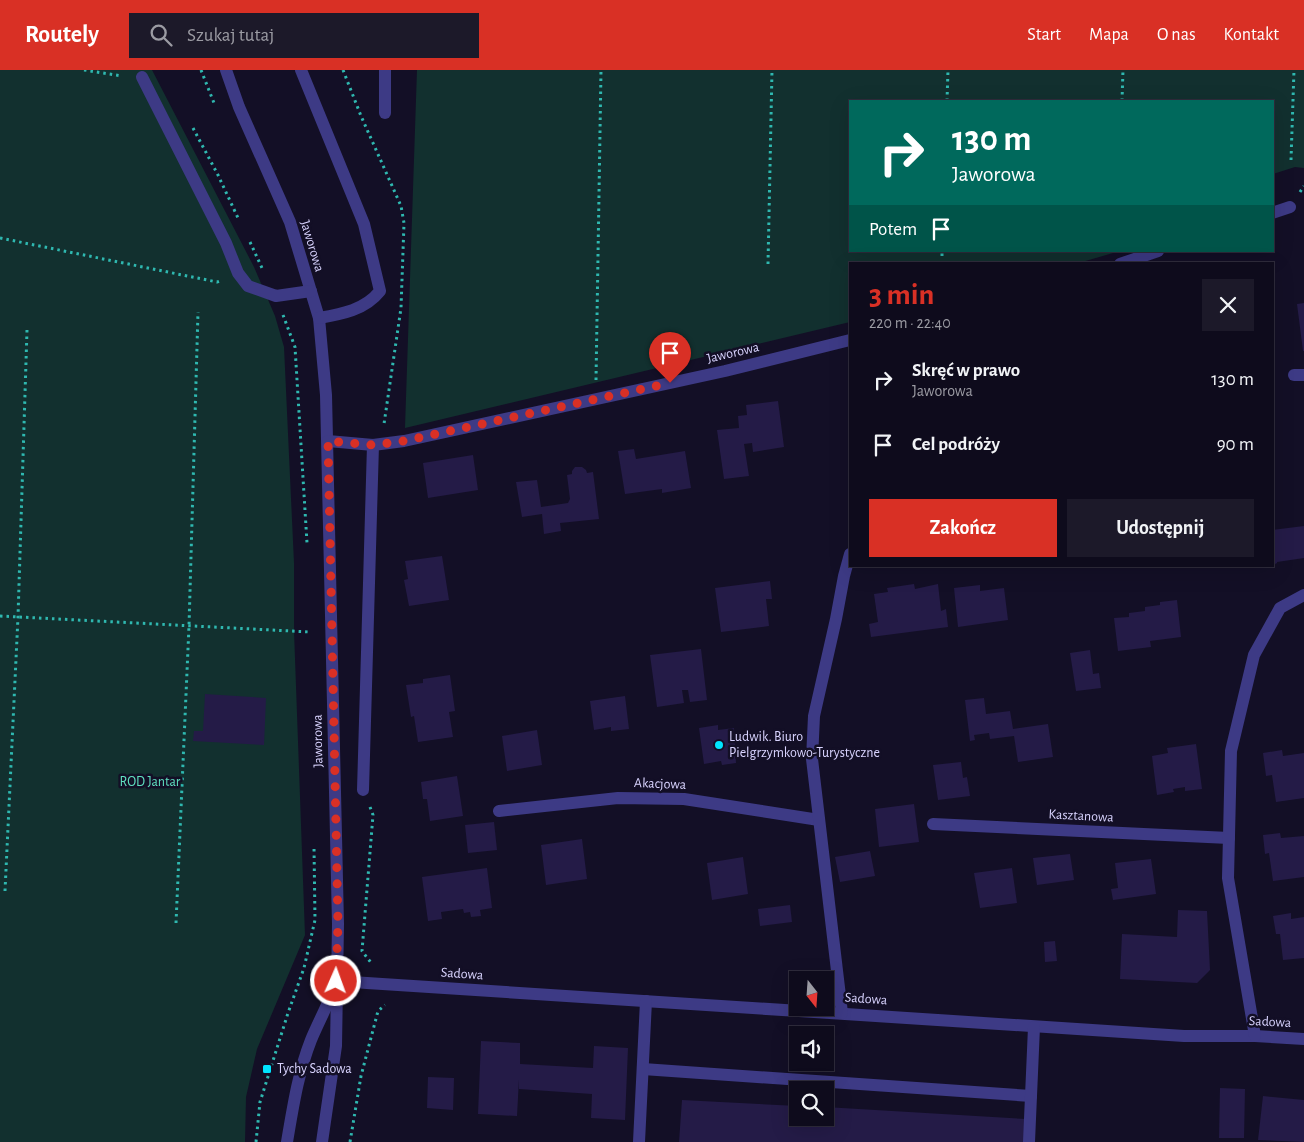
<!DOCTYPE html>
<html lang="pl">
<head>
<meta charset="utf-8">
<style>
	body { margin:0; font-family:"Alegreya Sans",sans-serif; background:#1c1929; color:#f1f3f6; height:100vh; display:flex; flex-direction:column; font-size:19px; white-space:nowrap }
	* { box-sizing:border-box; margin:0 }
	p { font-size:16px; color:#9b9ba3 }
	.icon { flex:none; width:28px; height:28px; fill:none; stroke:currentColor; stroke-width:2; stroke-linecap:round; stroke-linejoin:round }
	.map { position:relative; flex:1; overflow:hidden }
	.side { position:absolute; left:849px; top:192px; width:425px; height:305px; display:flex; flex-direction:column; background:#0e0b1c; border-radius:0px; box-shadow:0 5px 20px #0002,0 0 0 1px #2e2b3b }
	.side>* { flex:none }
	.guide { position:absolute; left:849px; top:30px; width:425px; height:152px; border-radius:0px; box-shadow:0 5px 20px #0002,0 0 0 1px #2e2b3b; background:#00695c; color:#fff; overflow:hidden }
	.needle { width:32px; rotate:163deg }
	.controls { position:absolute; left:789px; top:901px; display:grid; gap:10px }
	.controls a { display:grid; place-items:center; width:45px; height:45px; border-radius:0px; background:#0e0b1c; box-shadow:0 5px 20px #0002,0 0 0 1px #2e2b3b; font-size:25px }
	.pin { position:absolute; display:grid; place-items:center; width:42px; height:42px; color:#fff; margin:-51px -21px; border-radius:50% 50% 50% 0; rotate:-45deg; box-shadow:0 0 5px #0007 }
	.pin .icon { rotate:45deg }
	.me { position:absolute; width:55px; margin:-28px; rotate:2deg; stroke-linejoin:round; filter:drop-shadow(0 0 4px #0008) }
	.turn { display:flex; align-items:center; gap:18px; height:105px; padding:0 20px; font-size:22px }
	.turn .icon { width:65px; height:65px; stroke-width:2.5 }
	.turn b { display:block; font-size:35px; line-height:42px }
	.then { display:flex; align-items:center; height:48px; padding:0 20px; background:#0003; gap:10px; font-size:19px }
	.round { display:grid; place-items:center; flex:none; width:52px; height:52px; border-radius:0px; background:#1c1929 }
	.head { display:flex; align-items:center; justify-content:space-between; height:85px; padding:0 20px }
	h1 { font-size:30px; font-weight:700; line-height:38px; color:#d93025 }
	.button { display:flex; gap:10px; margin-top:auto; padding:10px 20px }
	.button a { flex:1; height:58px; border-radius:0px; background:#d93025; color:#fff; font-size:20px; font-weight:700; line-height:58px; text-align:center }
	.button a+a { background:#1c1929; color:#f1f3f6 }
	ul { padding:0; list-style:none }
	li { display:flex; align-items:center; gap:15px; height:65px; padding:0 20px }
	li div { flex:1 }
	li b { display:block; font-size:19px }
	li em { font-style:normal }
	header { display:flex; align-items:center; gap:30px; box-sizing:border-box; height:70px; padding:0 25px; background:#d93025; color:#fff }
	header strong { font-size:24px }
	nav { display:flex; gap:28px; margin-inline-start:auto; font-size:18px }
	.search { width:350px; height:45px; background:#1c1929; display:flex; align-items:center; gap:12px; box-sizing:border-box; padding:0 18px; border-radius:0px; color:#9b9ba3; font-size:19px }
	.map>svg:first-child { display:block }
	.green { fill:#12302f }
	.building { fill:#241b47 }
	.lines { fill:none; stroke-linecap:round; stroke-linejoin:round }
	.path { stroke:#2fb8b0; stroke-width:3; stroke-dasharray:2.5 4; stroke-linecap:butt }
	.minor { stroke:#3d3a85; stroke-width:12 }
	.route { stroke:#d93025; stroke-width:9; stroke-dasharray:0 16.2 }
	.poi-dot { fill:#00e5ff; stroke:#130f26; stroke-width:2 }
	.labels { text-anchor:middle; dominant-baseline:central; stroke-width:5; stroke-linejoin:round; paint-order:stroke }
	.street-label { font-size:14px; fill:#d9d4ff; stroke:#130f26 }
	.poi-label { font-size:14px; fill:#d9d4ff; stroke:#130f26; text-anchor:start }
	.park-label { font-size:14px; fill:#5fe0c0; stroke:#130f26 }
</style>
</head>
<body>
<header>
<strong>Routely</strong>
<div class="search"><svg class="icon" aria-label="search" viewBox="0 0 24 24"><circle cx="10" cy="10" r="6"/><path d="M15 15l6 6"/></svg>Szukaj tutaj</div>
<nav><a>Start</a><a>Mapa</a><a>O nas</a><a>Kontakt</a></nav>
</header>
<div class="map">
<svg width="1304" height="1072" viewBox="0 0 1304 1072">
	<rect width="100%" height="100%" fill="#130f26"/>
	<g class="green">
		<path d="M0,0H152L254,197L275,246L284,277L294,493V561L305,865L257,979L246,1027L245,1072H0Z"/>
		<path d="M417,0H1304V98L1295,97L1273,104L1272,31H850V181H1120L1075,194H850V252L405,358Z"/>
	</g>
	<g class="building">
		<path d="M1304,233V281H1303L1297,234Z"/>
		<path d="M778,331L784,377L753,382L752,373L744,374L749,406L724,409L717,360L739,358L738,346L747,345L746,335Z"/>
		<path d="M634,379L636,389L685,381L691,418L662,423V419L625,424L618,381Z"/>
		<path d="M473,385L478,420L428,428L423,393Z"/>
		<path d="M575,397H582L586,400L587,403L593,402L599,449L560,453L561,461L544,464L542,444L522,447L516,412L537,410L541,437L568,433L570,429L567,405L572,404V401Z"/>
		<path d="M1304,456V488L1277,492V493L1275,494L1272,460Z"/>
		<path d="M442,486L449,530L409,536L404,510L408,509L405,491Z"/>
		<path d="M770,511L772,529H766L769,556L721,562L715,518Z"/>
		<path d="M914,514L915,519L938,514L941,541L946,539L948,557L871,567L869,554L878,552L874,524L888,522L887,518Z"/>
		<path d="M980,515V521L1004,518L1008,550L958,557L954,518Z"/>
		<path d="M1177,530L1181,567L1150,571L1151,577L1118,581L1114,548L1129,547V543L1145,541V537L1160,535V532Z"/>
		<path d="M701,579L707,630L690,632L688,620H682L684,633L657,637L650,585Z"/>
		<path d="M1090,580L1093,604L1099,603L1101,618L1076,621L1070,583Z"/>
		<path d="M450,605L455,641L449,642L453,667L418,672L414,646L411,647L406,615L423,613V609Z"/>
		<path d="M205,624L266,628L264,675L193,671L194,661H203Z"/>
		<path d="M625,626L629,659L611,661V657L594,660L590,631Z"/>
		<path d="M984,628L986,644L1010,641L1013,659L1048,654L1053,687L1018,692L1014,666L990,669L989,663L974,665L975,670L970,671L965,630Z"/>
		<path d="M718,655V660L734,658L736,693L722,695L721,691L704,694L699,658Z"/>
		<path d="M537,660L542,695L507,701L502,666Z"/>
		<path d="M1196,674L1202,719L1185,721V717L1173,719L1174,722L1157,725L1152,686L1168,683L1167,678Z"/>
		<path d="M1282,680L1283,686L1304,683V728L1276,732L1272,705L1266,706L1263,683Z"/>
		<path d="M961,692L963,708L967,707L970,726L938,730L933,695Z"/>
		<path d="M457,706L463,746L430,751L427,729H423L421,712Z"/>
		<path d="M914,734L919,772L879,777L875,739Z"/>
		<path d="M494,752L497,780L468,783L465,755Z"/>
		<path d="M1280,763L1281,768L1304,766V807L1273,811L1269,783L1265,784L1263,765Z"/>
		<path d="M582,769L587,809L546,815L541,775Z"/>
		<path d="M870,781L875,806L840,812L835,787Z"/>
		<path d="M1070,784L1074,810L1037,815L1033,788Z"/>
		<path d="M743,787L748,824L712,830L707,793Z"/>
		<path d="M1151,789L1156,824L1113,830L1111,819L1118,818L1115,793Z"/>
		<path d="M487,798L492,838L480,840L481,846L471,847L470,842L464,843L463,839L441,842L442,849L428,851L422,807Z"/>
		<path d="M1012,798L1017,833L980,838L974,803Z"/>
		<path d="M790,835L792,852L760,856L758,839Z"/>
		<path d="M1178,840L1207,841L1210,900L1197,913L1120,909L1122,864L1177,867Z"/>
		<path d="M1291,843V849L1304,847V888L1283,890L1280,864H1276L1273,846Z"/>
		<path d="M1055,871L1057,891L1045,892L1044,872Z"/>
		<path d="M481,971L520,973V994L593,998L594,976L628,978L625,1050L591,1048L592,1024L519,1019V1009L517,1046L478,1044Z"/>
		<path d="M428,1007L454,1008L453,1040L427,1038Z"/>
		<path d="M1220,1018L1245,1019L1244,1068H1219Z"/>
		<path d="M1263,1026L1304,1030V1072L1258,1070Z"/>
		<path d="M682,1030L798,1036V1048H825V1037L1026,1049L1025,1072H679Z"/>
	</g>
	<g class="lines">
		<g class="path">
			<path d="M84,0L122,6"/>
			<path d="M201,0L214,33"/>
			<path d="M343,0L361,46L401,136L404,153L401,238L384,354"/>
			<path d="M947,31L948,0"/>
			<path d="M1122,31L1123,0"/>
			<path d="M193,58L218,105L238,148"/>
			<path d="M1291,90L1294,0"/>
			<path d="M1300,122L1304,116"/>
			<path d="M0,168L217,212L220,211"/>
			<path d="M250,172L262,198"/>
			<path d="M942,186V181"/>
			<path d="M768,194L772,0"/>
			<path d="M283,245L295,277L307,473"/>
			<path d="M596,310L601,0"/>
			<path d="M0,546L310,562"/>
			<path d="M370,737L373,745L362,881L372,894"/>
			<path d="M5,821L18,547L27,260"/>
			<path d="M176,853L189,556L198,242"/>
			<path d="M256,1072L260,1032L288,943L304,898L315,850L314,777"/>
			<path d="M350,1072L361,1006L378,941L385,935"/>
		</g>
		<g class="minor">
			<path d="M226,0L239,37L290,152L319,248L326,325L338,854L336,976L322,1072"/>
			<path d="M301,0L364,154L380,221C365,240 342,244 319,248"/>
			<path d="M385,0V43"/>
			<path d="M142,7L226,173L238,203L248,216L276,226L311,221"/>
			<path d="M1272,143L1290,137"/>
			<path d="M1120,194L1158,181"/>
			<path d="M1294,305H1304"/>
			<path d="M328,371L373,375L404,371L725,301L850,270"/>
			<path d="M363,720L373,375"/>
			<path d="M499,741L618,728L684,729L819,750"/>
			<path d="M933,754L1229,768"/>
			<path d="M336,911L1184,966H1255L1304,969"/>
			<path d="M842,943L812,689L814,646L836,549L844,506L850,484"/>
			<path d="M1255,966L1228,808L1231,681L1254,585L1280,538L1304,525"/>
			<path d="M643,999L1031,1026"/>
			<path d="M287,1072C293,1037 298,1003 311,970C318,953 327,937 333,920"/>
			<path d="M639,1072L646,931"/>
			<path d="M1029,1072L1034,957"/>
		</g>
	</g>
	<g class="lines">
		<path class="route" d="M336,911L338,854L328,371L373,375L404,371L670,313"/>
	</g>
	<g class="poi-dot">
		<circle cx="719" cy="675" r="5"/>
		<rect x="262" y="994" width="10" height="10" rx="2.5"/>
	</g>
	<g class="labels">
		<g class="street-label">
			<text transform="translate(312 176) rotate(73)">Jaworowa</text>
			<text transform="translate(733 283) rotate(-13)">Jaworowa</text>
			<text transform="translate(318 671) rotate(-91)">Jaworowa</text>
			<text transform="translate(660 714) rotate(2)">Akacjowa</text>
			<text transform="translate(1081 746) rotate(3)">Kasztanowa</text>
			<text transform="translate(462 904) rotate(4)">Sadowa</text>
			<text transform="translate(866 929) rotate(4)">Sadowa</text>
			<text transform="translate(1270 952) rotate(3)">Sadowa</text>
		</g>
		<g class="poi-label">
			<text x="729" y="667">Ludwik. Biuro<tspan x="729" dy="16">Pielgrzymkowo-Turystyczne</tspan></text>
			<text x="277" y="999">Tychy Sadowa</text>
		</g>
		<g class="park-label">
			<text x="150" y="712">ROD Jantar</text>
		</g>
	</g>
</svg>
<div class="controls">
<a><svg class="needle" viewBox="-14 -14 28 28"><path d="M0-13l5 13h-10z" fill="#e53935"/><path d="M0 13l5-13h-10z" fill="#9b9ba3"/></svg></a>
<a><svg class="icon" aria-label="sound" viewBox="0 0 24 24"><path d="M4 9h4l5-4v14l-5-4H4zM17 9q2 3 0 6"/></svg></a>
<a><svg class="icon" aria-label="search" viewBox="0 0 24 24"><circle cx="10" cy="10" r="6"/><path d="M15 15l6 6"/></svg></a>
</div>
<div class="pin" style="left:670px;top:313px;background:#d93025"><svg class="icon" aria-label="arrive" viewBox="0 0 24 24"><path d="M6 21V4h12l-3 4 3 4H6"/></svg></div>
<svg class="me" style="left:336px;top:911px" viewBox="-20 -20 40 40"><circle r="17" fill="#d93025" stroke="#fff" stroke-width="3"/><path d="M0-11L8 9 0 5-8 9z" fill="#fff"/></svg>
<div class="guide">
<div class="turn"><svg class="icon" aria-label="right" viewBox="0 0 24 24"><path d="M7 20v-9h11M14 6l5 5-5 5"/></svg><div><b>130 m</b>Jaworowa</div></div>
<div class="then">Potem<svg class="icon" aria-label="arrive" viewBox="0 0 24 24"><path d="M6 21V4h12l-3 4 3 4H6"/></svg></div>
</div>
<section class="side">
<div class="head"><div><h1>3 min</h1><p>220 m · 22:40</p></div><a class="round"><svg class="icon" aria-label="close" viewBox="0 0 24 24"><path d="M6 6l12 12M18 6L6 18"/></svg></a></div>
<ul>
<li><svg class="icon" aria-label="right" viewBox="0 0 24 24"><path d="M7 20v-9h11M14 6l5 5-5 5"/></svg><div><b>Skręć w prawo</b><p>Jaworowa</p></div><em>130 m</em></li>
<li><svg class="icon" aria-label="arrive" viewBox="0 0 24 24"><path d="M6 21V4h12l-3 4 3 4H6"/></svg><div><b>Cel podróży</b></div><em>90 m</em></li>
</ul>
<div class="button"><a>Zakończ</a><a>Udostępnij</a></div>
</section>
</div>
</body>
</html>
